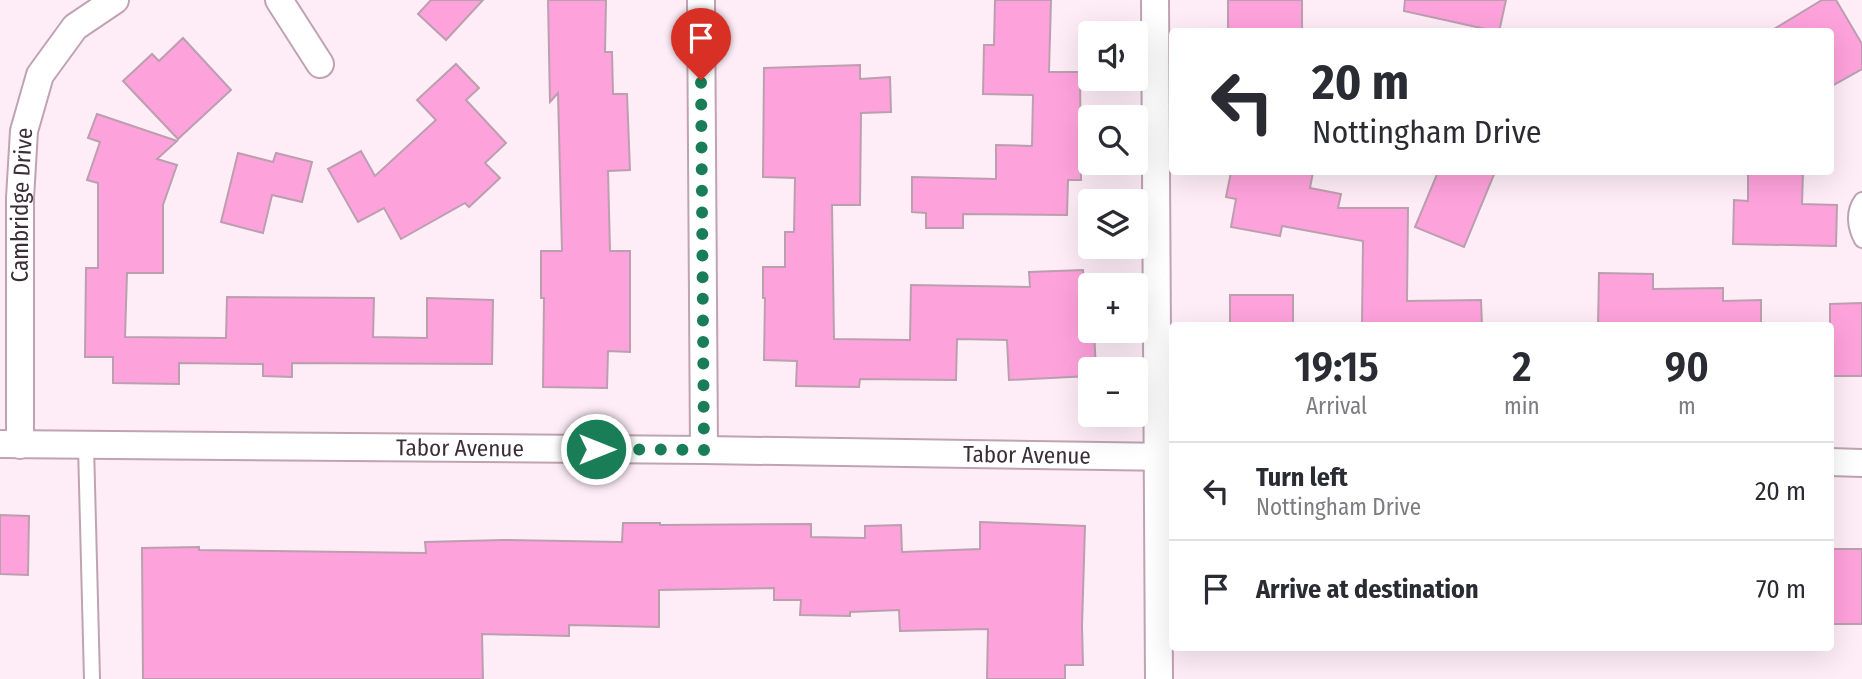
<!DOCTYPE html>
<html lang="en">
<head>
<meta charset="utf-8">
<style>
	body { margin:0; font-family:"Fira Sans Condensed",sans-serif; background:#f7f7f7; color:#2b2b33; height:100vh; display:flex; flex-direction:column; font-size:26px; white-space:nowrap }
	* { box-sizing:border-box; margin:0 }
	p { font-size:23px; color:#7c7c81 }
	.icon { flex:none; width:38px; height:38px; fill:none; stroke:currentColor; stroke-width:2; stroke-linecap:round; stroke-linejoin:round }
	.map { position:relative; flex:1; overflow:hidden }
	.sheet { position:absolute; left:1169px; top:322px; width:665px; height:329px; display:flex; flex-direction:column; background:#fff; border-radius:7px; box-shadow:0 7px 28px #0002 }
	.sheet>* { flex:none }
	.hud { position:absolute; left:1169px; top:28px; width:665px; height:147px; border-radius:7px; box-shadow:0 7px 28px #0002; background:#fff; color:#2b2b33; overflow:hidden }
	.fabs { position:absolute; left:1078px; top:21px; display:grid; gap:14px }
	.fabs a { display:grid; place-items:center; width:70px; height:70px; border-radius:7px; background:#fff; box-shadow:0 7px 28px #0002; font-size:35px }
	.pin { position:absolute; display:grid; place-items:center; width:60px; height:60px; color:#fff; margin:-72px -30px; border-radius:50% 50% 50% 0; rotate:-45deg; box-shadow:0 0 7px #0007 }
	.pin .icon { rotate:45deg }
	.me { position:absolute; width:77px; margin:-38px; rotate:90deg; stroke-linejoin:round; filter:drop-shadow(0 0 5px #0008) }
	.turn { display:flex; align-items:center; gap:24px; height:147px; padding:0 28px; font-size:32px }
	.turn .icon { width:91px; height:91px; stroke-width:2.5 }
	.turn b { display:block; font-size:49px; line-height:60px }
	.eta { display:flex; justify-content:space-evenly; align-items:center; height:119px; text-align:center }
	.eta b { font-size:42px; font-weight:600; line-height:49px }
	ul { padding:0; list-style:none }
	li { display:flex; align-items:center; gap:21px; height:98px; padding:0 28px; border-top:2px solid #e1e1e2 }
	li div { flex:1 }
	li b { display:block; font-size:26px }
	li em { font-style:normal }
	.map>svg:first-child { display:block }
	.building { fill:#fea2dc; stroke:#bb9faf; stroke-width:2 }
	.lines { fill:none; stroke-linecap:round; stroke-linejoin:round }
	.service-casing { stroke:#bfa3b3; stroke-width:18 }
	.minor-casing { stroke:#bfa3b3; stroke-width:30 }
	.service { stroke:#fff; stroke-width:14 }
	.minor { stroke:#fff; stroke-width:26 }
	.route { stroke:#197e58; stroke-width:12; stroke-dasharray:0 21.6 }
	.labels { text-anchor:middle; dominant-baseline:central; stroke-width:5; stroke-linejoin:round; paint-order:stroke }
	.street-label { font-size:23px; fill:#3a2f36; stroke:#fff }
</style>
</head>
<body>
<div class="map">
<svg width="1862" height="679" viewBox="0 0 1862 679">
	<rect width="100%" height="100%" fill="#feedf7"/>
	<g class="building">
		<path d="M431,0H483L446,40L418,14Z"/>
		<path d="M548,0H606L605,52H612L613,94H627L630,170L608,171L610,251H630V352L608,351L607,388L543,387L544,298H541V251H562L558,93L550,102Z"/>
		<path d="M995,0H1051L1049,72H1080L1081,180H1068L1067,215L963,214V228H926V213L912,212V177L996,179V145L1032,146L1033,95L983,94L984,45H994Z"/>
		<rect x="1228" y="0" width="74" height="32"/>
		<path d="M1405,0H1506L1499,32L1404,11Z"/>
		<path d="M1822,0H1836L1862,44V69L1830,87V32H1769Z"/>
		<path d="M183,38L231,90L178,139L123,81L152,54L159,61Z"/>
		<path d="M456,64L479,88L466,100L506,143L485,163L500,178L469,207L465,203L401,239L384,208L358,222L328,169L361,151L375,176L436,120L417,100Z"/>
		<path d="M860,65V79L890,77L891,112L861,113L860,205H832L834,339L910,340L911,285L1030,287L1029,272L1083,270L1084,286H1090V331H1094L1096,369H1090V376L1009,380L1007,340L957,339L956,380L860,379L859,387L796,386L797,361L764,360L765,298H763V267H785V232H794L795,178L763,177L764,68Z"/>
		<path d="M97,114L177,141L157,159L177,165L163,205V273H127L125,337L226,338L227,297L374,298L373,337L427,338V298L493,300L492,364L292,363V377L263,376V364L179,363V384L113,383V357H85L86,268H98V183L87,180L100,142L88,138Z"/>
		<path d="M238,153L273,162L276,153L312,162L302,202L272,195L263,233L221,222Z"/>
		<path d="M1231,172H1313L1310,188L1341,194L1338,208H1408L1407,301L1481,300L1482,326H1362L1363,241L1282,226L1280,236L1231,227L1236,199L1226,197Z"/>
		<path d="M1438,172H1495L1464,247L1415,227Z"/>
		<path d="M1748,172H1803L1802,204L1837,205L1836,246L1733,244L1734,200L1748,201Z"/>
		<path d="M1599,273L1653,274V289L1723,288V301L1761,300V326H1598Z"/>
		<rect x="1230" y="295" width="63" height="31"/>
		<path d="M1862,303V376H1830V304Z"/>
		<path d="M0,515L29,516L28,575L0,574Z"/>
		<path d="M980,522L1085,526L1082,626L1083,665H1065V679H987L988,629L900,631L899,610L850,612V616L800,615L801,600H774V588L659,590V627L569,625V636L482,634L483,679H143L142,548L199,547V550L426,553L425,542L503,540L622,542L623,523H660V525L811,524V537L865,538V526L901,525L902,552L980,549Z"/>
		<rect x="1830" y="549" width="32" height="75"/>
	</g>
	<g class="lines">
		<defs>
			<g id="service">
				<path d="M1862,200C1853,212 1855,227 1862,240"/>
				<path d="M86,446L92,679"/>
			</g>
			<g id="minor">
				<path d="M279,0L320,64"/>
				<path d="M701,0L704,450"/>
				<path d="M1155,0L1159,679"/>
				<path id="s1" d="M0,444L704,450L1172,457"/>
				<path id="s2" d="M20,445V198L24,131L40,75L75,27L115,0"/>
				<path d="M1830,462L1862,463"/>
			</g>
		</defs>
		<use href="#service" class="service-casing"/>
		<use href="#minor" class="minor-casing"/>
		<use href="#service" class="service"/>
		<use href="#minor" class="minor"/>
	</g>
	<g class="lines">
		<path class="route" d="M596,449L704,450L701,80"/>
	</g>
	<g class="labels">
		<g class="street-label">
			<text stroke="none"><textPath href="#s2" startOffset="240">Cambridge Drive</textPath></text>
			<text stroke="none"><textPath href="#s1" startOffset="460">Tabor Avenue</textPath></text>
			<text stroke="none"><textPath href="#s1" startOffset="1027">Tabor Avenue</textPath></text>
		</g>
	</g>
</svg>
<div class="fabs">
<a><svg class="icon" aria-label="sound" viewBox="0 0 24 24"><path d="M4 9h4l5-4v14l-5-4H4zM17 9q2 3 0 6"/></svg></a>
<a><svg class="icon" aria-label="search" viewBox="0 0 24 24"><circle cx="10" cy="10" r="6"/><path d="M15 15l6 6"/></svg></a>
<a><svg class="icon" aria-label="layers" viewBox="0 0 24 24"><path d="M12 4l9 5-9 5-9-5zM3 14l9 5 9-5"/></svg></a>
<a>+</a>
<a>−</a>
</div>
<div class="pin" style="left:701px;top:80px;background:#d93025"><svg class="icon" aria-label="arrive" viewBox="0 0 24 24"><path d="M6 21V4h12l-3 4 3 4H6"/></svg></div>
<svg class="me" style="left:596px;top:449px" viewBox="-20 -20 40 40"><circle r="17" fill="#197e58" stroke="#fff" stroke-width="3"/><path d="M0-11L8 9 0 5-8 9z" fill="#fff"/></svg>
<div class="hud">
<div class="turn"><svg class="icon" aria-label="left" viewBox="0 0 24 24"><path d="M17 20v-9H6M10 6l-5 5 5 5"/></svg><div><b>20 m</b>Nottingham Drive</div></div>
</div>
<section class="sheet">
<div class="eta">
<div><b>19:15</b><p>Arrival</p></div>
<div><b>2</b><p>min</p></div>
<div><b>90</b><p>m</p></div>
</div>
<ul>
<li><svg class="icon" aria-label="left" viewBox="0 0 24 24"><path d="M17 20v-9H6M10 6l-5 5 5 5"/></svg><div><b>Turn left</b><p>Nottingham Drive</p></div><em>20 m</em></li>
<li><svg class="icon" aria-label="arrive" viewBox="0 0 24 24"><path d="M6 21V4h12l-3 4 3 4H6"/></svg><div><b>Arrive at destination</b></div><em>70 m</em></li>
</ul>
</section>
</div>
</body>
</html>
